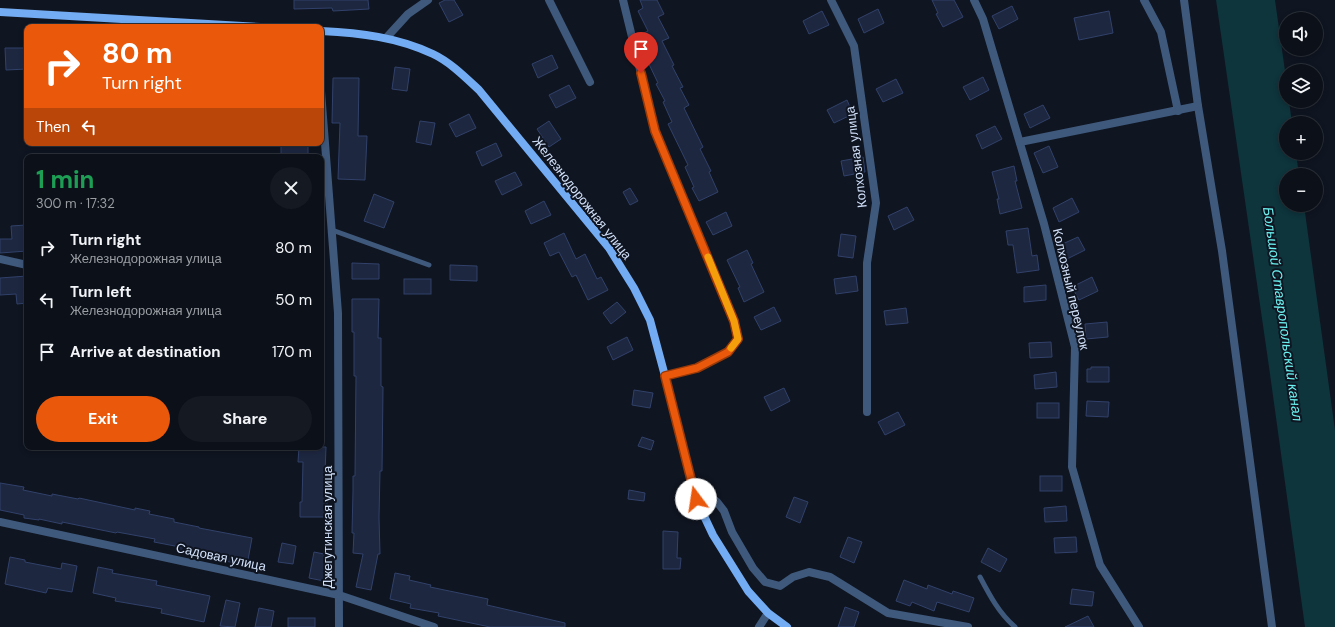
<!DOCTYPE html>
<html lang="en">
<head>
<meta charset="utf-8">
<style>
	body { margin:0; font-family:"DM Sans",sans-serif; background:#141922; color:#f1f3f6; height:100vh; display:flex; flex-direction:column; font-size:15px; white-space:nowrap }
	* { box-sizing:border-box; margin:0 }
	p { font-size:13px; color:#9a9da2 }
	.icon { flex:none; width:22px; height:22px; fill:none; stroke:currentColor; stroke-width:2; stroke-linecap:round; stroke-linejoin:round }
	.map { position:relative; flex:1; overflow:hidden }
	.panel { position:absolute; left:24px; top:154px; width:300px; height:296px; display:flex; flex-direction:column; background:#0b1019; border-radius:8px; box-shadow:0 2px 6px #0003,0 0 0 1px #2b3038 }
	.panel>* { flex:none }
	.top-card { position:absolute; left:24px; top:24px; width:300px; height:122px; border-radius:8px; box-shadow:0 2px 6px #0003,0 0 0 1px #2b3038; background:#ea580c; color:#fff; overflow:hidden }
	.fabs { position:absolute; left:1279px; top:12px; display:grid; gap:8px }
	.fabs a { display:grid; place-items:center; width:44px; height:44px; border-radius:50%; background:#0b1019; box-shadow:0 2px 6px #0003,0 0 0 1px #2b3038; font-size:20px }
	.pin { position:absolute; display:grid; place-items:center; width:34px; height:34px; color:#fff; margin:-41px -17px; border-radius:50% 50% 50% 0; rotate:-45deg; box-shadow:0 0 4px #0007 }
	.pin .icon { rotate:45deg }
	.me { position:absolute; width:44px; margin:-22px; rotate:346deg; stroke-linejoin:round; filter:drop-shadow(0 0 3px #0008) }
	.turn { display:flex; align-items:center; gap:14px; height:84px; padding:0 12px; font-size:18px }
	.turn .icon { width:52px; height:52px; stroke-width:2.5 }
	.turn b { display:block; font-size:28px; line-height:34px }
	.then { display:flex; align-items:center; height:38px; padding:0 12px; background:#0003; gap:8px; font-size:15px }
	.round { display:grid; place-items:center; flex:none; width:42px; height:42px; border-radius:21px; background:#141922 }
	.summary { display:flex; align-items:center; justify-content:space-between; height:68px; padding:0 12px }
	h1 { font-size:24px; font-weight:700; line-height:30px; color:#1e9e55 }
	.primary-button { display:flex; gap:8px; margin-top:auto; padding:8px 12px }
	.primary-button a { flex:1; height:46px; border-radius:24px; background:#ea580c; color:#fff; font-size:16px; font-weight:700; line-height:46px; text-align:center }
	.primary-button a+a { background:#141922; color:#f1f3f6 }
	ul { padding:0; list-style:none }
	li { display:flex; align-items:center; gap:12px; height:52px; padding:0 12px }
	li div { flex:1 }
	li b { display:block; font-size:15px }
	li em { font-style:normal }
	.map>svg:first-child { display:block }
	.water { fill:#0e343c }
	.building { fill:#1d2740; stroke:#31416a }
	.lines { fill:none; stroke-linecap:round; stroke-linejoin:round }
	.service { stroke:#3f597c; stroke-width:5 }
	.minor { stroke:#3f597c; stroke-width:8 }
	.secondary { stroke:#73acf3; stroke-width:8 }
	.route-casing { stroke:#983908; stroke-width:10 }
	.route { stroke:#ea580c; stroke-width:7 }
	.slow { stroke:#f59e0b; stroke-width:7 }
	.labels { text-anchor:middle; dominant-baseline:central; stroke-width:4; stroke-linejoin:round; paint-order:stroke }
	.street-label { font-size:13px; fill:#d3e2fb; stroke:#0f1521 }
	.water-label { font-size:14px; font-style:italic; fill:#6bf2f1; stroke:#0f1521 }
</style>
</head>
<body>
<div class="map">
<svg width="1335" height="627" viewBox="0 0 1335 627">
	<rect width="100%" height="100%" fill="#0f1521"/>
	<path class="water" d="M1216,0H1275L1286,78V101H1289L1292,123H1286V153H1296L1299,175H1286V205H1304L1335,430V627H1305L1269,367Z"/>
	<g class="building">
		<path d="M294,0H368L369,9L333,11L332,8L294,9Z"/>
		<path d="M445,0H454L463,15L449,22L439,3Z"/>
		<path d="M640,0H657L664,14L658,17L669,38L662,41L674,65L672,66L683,87L680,88L689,105L684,108L703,147L700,149L711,171L709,172L718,192L699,201L692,188L694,187L685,167L688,165L668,124L672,122L663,102L665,101L656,84L658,83L648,62L654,59L642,34L648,31L638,11L643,8Z"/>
		<path d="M932,0H954L963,17L943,27L936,14L938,13Z"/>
		<path d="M1012,6L1018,19L999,29L992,16Z"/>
		<path d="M878,9L884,23L864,33L858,19Z"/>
		<path d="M822,11L829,25L809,34L803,21Z"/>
		<path d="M1109,11L1113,33L1079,40L1074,18Z"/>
		<path d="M5,48H27V69L6,70Z"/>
		<path d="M552,55L558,68L538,78L532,64Z"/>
		<path d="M395,67L410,69L407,91L392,89Z"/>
		<path d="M983,77L989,90L970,100L963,87Z"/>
		<path d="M333,78H359L358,136H367L365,180L338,179L340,123H332Z"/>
		<path d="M896,79L903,93L883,102L876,89Z"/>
		<path d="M569,85L576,98L556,108L549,95Z"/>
		<path d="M847,100L853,114L834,123L827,110Z"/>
		<path d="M1043,105L1050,118L1030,128L1024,114Z"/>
		<path d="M469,114L476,128L456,137L449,124Z"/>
		<path d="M420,121L435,123L431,145L416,142Z"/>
		<path d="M549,121L561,139L549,147L537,129Z"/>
		<path d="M995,126L1002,139L982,149L976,135Z"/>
		<path d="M496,143L502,156L482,166L476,152Z"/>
		<path d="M281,144L308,145V157H281Z"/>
		<path d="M1049,146L1058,167L1043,173L1034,153Z"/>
		<path d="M863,157L865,172L844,176L841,161Z"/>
		<path d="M1014,166L1017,181H1015L1022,208L1000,214L997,199H999L992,172Z"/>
		<path d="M515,172L522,185L502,195L495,181Z"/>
		<path d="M630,188L638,201L630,205L623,192Z"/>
		<path d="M374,194L394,202L384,228L364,221Z"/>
		<path d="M1072,198L1079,212L1059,222L1053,208Z"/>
		<path d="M544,201L551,215L531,224L525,211Z"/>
		<path d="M907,207L914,220L894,230L888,216Z"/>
		<path d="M726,212L732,226L713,235L706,222Z"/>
		<path d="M26,225L27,251L0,253V239H12L11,226Z"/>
		<path d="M1028,228L1032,256L1037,255L1039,270L1017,273L1013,245H1008L1006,231Z"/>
		<path d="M564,233L576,259L585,254L597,279L601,277L608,290L588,300L576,275L572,277L559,252L550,256L544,243Z"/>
		<path d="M841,234L856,236L853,258L838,256Z"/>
		<path d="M1078,237L1085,250L1065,260L1058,246Z"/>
		<path d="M747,250L753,263L751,264L764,292L744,302L738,288L740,287L727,260Z"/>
		<path d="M352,263L379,264V279H352Z"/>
		<path d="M450,265L477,266V281L450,280Z"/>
		<path d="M27,276V303L17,304L16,294L0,295V278Z"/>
		<path d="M856,276L858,291L836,294L834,279Z"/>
		<path d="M1092,277L1098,291L1079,300L1072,287Z"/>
		<rect x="404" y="279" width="27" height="15"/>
		<path d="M1046,285V300L1024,302V287Z"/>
		<path d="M352,299H379L378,338H381V386L383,387L382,471H380L379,518L380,554H378L371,590L356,587L363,554L353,553L354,533H352L353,491V476H355L356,376H354V332H352Z"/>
		<path d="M617,302L626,312L611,324L603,313Z"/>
		<path d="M774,307L781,321L761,330L754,317Z"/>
		<path d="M906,308L908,323L886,325L884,311Z"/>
		<path d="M1107,322L1108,337L1086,339L1085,324Z"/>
		<path d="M627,337L633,350L613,360L607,347Z"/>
		<path d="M1051,342L1052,357L1030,358L1029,343Z"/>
		<path d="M1091,367H1109V382H1087V369H1091Z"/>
		<path d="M1056,372L1057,387L1035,389L1034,375Z"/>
		<path d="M784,388L790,401L771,411L764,397Z"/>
		<path d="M634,390L653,393L650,408L632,405Z"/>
		<path d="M1087,401L1109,402L1108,417L1086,416Z"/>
		<rect x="1037" y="403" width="22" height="15"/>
		<path d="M898,412L905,425L885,435L878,422Z"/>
		<path d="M642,437L654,441L651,450L638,446Z"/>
		<path d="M299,447H326L325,474H330V489H327V517H300V502H302L303,462H298Z"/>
		<rect x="1040" y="476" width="22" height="15"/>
		<path d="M0,483L24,487L23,490L52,496V494L78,499L79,498L135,510V508L150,511L149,514L174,519V522L199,527V528L252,538L247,565L208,558V556L179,551L180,547L154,542L155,539L117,532L116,533L62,522V524L39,519V520L24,518V515L0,510Z"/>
		<path d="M629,490L645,493L644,501L628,499Z"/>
		<path d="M794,497L808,502L800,523L786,517Z"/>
		<path d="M1066,506L1067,521L1045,522L1044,508Z"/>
		<path d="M663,531L678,532L677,558H681L680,569H663Z"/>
		<path d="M848,537L862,542L854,563L840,557Z"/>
		<path d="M1076,537L1077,552L1055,553L1054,538Z"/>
		<path d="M282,543L296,546L293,564L278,562Z"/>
		<path d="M988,548L1007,559L1000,572L981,562Z"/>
		<path d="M314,552L329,555L324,581L309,578Z"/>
		<path d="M10,557L25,560V562L61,569L62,563L77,566L72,592L48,588L46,593L5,584Z"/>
		<path d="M98,567L113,570L112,573L157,581L156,585L210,596L204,622L161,613L162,609L115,601L116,598L93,593Z"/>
		<path d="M395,573L410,576L409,580L431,585L430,587L488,599L487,605L565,623V627H490L438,616L439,613L410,608L411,604L390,599Z"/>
		<path d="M904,580L927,589L928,585L952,594L953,591L974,598L969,612L937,602L934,611L912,602L910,606L896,601Z"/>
		<path d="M1072,589L1094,592L1092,606L1070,604Z"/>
		<path d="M226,600L240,603L235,627L220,626Z"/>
		<path d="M845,607L859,612L854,627H838Z"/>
		<path d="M259,608L274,611L271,627H255Z"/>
		<path d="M1088,616L1094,627H1065Z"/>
		<rect x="288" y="618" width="27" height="9"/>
	</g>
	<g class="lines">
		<g class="service">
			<path d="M332,230L429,265"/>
			<path d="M980,577C990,596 999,613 1015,627"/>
		</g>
		<g class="minor">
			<path d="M549,0L590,82"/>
			<path d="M623,0L655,131L734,321L738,339L728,352L697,368L665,376"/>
			<path d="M831,0L854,46L876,203L867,263V412"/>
			<path d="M974,0L983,19L1044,224L1075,347L1072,467L1100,565L1139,627"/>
			<path d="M1144,0L1161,32L1178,111"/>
			<path d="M1184,0L1198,106L1222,251L1272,627"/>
			<path d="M387,37L408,14L428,0"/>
			<path d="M321,91L338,313L339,627"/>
			<path d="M1020,142L1198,106"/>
			<path d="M0,259L27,265"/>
			<path d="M696,499L709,497L717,502L724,511L732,532L753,568L765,582L780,586L793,577L809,572L830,577L888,613L968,627"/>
			<path d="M0,522L339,595L434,627"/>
			<path d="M759,627L768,613"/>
		</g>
		<g class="secondary">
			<path d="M0,12L260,27"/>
			<path d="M321,31C360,33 397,37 433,54C450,62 465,77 479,90L609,248L634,288L650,320L665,376L696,499L713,535L748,591L768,613L787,627"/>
		</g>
	</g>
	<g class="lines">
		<defs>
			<path id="route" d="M641,73L655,131L734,321L738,339L728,352L697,368L665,376L696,499"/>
		</defs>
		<use href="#route" class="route-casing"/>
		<use href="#route" class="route"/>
		<path class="slow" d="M708,257L734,321L738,339L731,348"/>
	</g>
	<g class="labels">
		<g class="street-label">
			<text transform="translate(856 157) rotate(-97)">Колхозная улица</text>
			<text transform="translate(582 198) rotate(52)">Железнодорожная улица</text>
			<text transform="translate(1071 289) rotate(77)">Колхозный переулок</text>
			<text transform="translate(327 527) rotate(-90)">Джегутинская улица</text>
			<text transform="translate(221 557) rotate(12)">Садовая улица</text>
		</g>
		<g class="water-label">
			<text transform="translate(1283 314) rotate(82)">Большой Ставропольский канал</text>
		</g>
	</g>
</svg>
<div class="fabs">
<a><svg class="icon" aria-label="sound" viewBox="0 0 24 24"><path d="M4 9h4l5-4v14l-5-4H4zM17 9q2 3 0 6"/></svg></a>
<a><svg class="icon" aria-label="layers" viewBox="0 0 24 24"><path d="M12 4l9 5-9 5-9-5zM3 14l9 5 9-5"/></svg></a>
<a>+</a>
<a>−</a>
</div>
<div class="pin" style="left:641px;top:73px;background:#d93025"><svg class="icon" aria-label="arrive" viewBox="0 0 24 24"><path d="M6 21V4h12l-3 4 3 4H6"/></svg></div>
<svg class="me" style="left:696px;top:499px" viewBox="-20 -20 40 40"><circle r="19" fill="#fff"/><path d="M0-13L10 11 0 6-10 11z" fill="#ea580c"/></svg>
<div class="top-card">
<div class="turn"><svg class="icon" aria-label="right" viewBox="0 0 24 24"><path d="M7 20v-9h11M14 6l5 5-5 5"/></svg><div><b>80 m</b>Turn right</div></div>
<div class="then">Then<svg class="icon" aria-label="left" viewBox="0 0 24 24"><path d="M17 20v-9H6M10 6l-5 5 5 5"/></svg></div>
</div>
<section class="panel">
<div class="summary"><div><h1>1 min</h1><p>300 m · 17:32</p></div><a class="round"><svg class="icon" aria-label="close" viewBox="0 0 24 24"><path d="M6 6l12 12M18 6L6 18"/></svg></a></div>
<ul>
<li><svg class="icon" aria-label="right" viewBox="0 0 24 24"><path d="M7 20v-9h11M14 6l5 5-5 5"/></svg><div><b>Turn right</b><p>Железнодорожная улица</p></div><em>80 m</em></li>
<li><svg class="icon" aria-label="left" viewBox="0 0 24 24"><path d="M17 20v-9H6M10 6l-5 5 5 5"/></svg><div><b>Turn left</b><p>Железнодорожная улица</p></div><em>50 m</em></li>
<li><svg class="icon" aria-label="arrive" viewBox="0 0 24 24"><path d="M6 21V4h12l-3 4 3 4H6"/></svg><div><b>Arrive at destination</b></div><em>170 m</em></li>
</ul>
<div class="primary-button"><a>Exit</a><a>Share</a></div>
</section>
</div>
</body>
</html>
